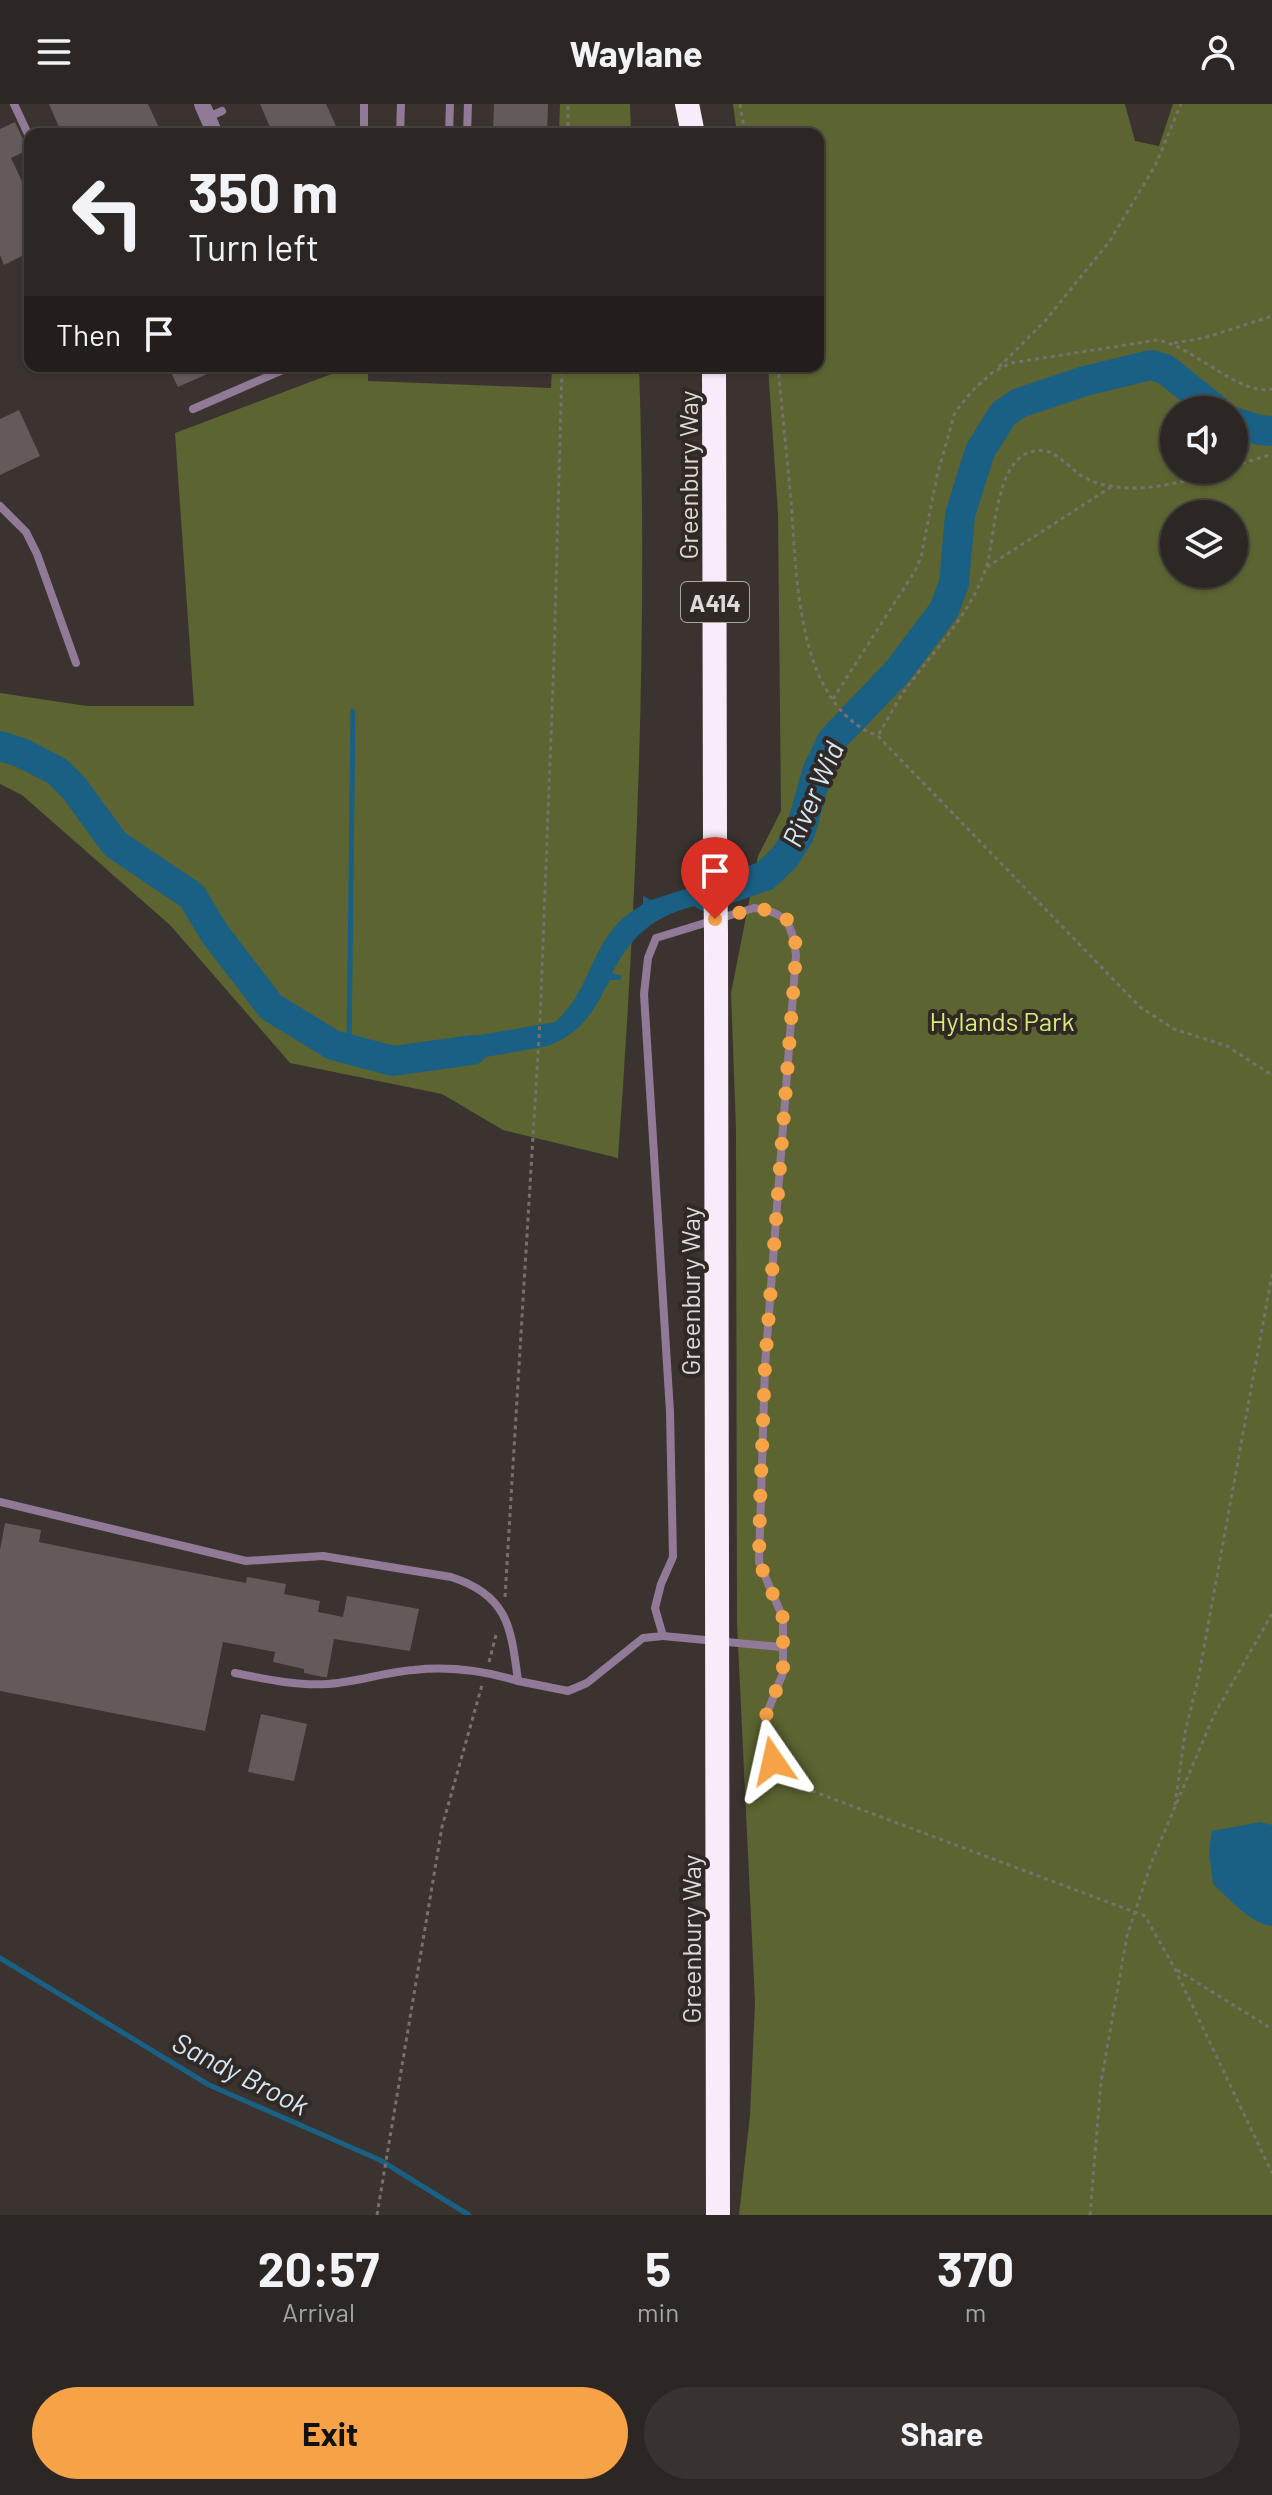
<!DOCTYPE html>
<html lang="en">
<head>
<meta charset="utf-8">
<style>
	body { margin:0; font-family:Barlow,sans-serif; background:#383231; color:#f1f3f6; height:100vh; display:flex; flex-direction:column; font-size:30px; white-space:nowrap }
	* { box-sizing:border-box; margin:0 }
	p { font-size:26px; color:#a6a5a6 }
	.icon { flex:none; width:44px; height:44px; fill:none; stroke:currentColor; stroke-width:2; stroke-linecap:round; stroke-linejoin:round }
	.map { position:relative; height:2111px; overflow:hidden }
	.drawer { display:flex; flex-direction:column; background:#2c2624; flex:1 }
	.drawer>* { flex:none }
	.hud { position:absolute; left:24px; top:24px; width:800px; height:244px; border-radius:16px; box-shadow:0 2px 6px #0004,0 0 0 2px #484341; background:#2c2624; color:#f1f3f6; overflow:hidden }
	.fabs { position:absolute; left:1160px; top:292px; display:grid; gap:16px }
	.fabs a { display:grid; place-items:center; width:88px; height:88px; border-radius:50%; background:#2c2624; box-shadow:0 2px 6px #0004,0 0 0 2px #484341; font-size:40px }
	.pin { position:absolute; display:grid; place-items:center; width:68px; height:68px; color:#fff; margin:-82px -34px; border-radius:50% 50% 50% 0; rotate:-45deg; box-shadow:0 0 8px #0007 }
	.pin .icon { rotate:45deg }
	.me { position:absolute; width:88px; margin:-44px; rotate:349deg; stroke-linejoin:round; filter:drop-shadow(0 0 6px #0008) }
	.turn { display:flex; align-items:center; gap:28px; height:168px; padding:0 32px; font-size:36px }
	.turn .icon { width:104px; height:104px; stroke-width:2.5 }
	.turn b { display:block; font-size:56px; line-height:68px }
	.then { display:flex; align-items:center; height:76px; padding:0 32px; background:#0003; gap:16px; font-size:30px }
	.eta { display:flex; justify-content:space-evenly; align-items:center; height:136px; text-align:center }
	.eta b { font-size:48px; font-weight:700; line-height:56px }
	.primary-button { display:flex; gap:16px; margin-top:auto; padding:16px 32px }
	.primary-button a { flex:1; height:92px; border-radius:48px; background:#f6a247; color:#111; font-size:32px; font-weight:700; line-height:92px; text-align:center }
	.primary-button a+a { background:#383231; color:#f1f3f6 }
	header { display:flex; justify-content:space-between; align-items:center; height:104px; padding:0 32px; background:#2c2624; font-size:36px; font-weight:700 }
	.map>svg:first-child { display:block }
	.green { fill:#5c6431; fill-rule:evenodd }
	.water { fill:#1a6084 }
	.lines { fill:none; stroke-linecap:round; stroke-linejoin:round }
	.stream { stroke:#1a6084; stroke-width:5 }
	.river { stroke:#1a6084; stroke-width:30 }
	.building { fill:#645a5a }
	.path { stroke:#77706d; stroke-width:3; stroke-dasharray:4 4; stroke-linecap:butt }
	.lane { stroke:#917a97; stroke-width:8 }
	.street { stroke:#917a97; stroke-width:16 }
	.highway { stroke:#f8ecfb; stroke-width:24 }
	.highway-bridge { stroke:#f8ecfb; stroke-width:24 }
	.route { stroke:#f6a247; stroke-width:14; stroke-dasharray:0 25.2 }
	.labels { text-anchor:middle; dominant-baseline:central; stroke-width:8; stroke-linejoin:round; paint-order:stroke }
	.shield { fill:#312926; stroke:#aba5a3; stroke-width:2 }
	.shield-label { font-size:24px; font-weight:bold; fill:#dfdad8 }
	.street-label { font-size:26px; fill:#dfdad8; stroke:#312926 }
	.park-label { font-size:26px; fill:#d9ea78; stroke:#312926 }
	.water-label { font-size:28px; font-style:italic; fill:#d2e6f4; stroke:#312926 }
</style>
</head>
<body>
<header><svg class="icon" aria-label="menu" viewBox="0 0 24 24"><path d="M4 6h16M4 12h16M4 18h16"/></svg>Waylane<svg class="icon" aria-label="person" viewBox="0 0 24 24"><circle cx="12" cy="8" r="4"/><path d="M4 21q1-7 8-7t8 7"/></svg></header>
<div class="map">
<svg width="1272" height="2111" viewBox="0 0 1272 2111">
	<rect width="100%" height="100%" fill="#3b3330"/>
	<g class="green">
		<path d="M560,0H630L631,30H559Z"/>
		<path d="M733,0H1125L1135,37L1159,42L1173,0H1272V2111H739L750,2011L755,1898L737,1519L736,1025L731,889L758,752L781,707L778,409L768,262H818V30H737ZM1174,306H1234V366H1174ZM1174,410H1234V470H1174Z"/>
		<path d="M343,262H368V277L551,284L552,262H639C648,526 637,791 618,1054L503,1026L442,990L290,959L170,821L22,691L0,680V589L87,602H194L175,329L342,266Z"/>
	</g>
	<g class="water">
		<path d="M742,767L744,789C680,807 646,805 612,869L622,872L620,876H610C592,909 584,927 548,942L434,962L429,940L555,918C587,891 590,849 618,819C625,811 635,806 643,800V792L651,796Z"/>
		<path d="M1260,1718L1272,1721V1822C1249,1819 1229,1794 1213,1780L1209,1747L1212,1727Z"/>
	</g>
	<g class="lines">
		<g class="stream">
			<path d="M349,947L353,607"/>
			<path d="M0,1854L209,1981L380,2056L469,2111"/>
		</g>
		<g class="river">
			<path d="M1234,318L1259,326L1272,327"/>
			<path d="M0,642L22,649L57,667L74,684L115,740L192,792L215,830L271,903L333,941L393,957L472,946"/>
			<path d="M706,792L765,772L785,753L800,729L817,668L832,636L898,567L944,506L954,479L960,411L980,347L1003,310L1019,299L1085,277L1151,261L1165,265L1216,306"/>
		</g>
	</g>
	<g class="building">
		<path d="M49,0H148L162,30H62Z"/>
		<path d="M260,0H326L336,22L317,30H273Z"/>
		<path d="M494,0H548L547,30H493Z"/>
		<path d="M15,18L28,46L11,54L30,94V148L4,161L0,151V25Z"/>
		<path d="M168,262H225L178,283Z"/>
		<path d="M19,306L40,352L0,371V315Z"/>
		<path d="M5,1419L41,1426L39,1438L87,1448L246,1479L247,1473L286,1480L284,1490L320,1497L318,1508L343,1513L347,1492L419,1505L410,1547L334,1535L327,1573H323L304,1569V1565L273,1558L275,1548L223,1538L205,1627L0,1587V1446Z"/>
		<path d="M261,1610L307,1620L294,1677L248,1668Z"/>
	</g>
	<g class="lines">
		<g class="path">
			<path d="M740,0L745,30"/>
			<path d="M568,30V0"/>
			<path d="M1174,239L1204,234L1272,212"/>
			<path d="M778,262C782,307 787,352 791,397C797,469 795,601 878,632L1140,903L1174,925L1227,942L1272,971"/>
			<path d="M999,263L1045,217L1109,138L1155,62L1181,0"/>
			<path d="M1234,362L1272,350"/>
			<path d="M987,463L1111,383"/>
			<path d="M833,595L915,467L921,453L937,372L955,308L973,286L993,268L1011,259L1157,236C1194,242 1238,292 1272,285"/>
			<path d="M879,630C889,613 898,594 911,578C939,541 973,506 987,461C996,429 995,340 1045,347C1059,349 1072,367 1085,374C1126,394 1181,380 1222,366"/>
			<path d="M505,1493L540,917L554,554L562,262"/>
			<path d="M489,1558L496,1531"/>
			<path d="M812,1687L1145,1812L1175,1865L1272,2069"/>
			<path d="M1175,1701L1185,1629L1199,1571L1272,1170"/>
			<path d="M1177,1866L1272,1925"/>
			<path d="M377,2111L442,1723L482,1581"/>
			<path d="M1090,2111L1101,1978L1127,1832L1152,1757L1214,1611L1272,1510"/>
		</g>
		<g class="lane">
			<path d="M14,0L28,30"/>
			<path d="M208,13L222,7"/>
			<path d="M364,30V0"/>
			<path d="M400,30L401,0"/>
			<path d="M449,30L450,0"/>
			<path d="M467,30L468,0"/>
			<path d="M193,305L292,262"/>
			<path d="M0,402L26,428L37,450L76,559"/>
			<path d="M0,1398L246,1457L323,1452L451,1473C508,1491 511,1523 518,1577L568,1587L587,1579L643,1534L663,1532L655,1504L661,1480L673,1453L670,1308L644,890L648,854L656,834L754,804C788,808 792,821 796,851L765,1262L759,1458L783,1514V1569L765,1614L773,1657L781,1673L801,1683"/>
			<path d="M663,1532L781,1543"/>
			<path d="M235,1569C265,1575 297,1582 328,1580C357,1578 385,1568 414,1566C449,1562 485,1567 518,1577"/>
		</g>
		<path class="street" d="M202,0L215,30"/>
		<g class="highway">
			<path d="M687,0L693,30"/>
			<path d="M714,262L715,735"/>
			<path d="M716,830L718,2111"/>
		</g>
		<path class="highway-bridge" d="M715,735L716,830"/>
	</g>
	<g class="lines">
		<path class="route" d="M715,815C739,810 778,792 793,825C796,832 795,844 796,851L765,1262L760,1402L759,1458L783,1514V1569L765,1614L773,1657"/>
	</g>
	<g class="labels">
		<rect class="shield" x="681" y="478" width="68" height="40" rx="6"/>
		<g class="shield-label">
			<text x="715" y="498">A414</text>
		</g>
		<g class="street-label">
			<text transform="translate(687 371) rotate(-90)">Greenbury Way</text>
			<text transform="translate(689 1187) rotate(-90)">Greenbury Way</text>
			<text transform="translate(690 1835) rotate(-90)">Greenbury Way</text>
		</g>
		<g class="park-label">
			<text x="1002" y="916">Hylands Park</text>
		</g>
		<g class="water-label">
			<text transform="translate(812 690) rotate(-66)">River Wid</text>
			<text transform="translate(241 1969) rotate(27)">Sandy Brook</text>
		</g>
	</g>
</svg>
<div class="fabs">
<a><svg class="icon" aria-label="sound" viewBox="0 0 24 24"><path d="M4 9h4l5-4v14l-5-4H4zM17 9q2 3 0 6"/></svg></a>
<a><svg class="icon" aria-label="layers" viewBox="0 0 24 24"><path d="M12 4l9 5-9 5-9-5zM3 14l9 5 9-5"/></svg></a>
</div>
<div class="pin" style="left:715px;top:815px;background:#d93025"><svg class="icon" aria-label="arrive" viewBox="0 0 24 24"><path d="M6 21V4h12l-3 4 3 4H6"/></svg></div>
<svg class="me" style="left:773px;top:1657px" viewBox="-20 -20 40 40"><path d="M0-17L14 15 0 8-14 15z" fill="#f6a247" stroke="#fff" stroke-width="4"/></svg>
<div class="hud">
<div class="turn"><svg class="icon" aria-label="left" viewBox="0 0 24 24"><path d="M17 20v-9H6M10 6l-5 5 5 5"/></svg><div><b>350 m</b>Turn left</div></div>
<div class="then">Then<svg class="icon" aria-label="arrive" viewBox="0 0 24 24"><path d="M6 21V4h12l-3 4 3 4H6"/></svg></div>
</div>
</div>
<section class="drawer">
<div class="eta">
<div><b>20:57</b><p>Arrival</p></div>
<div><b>5</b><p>min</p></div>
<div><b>370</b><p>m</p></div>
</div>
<div class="primary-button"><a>Exit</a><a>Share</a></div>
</section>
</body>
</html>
